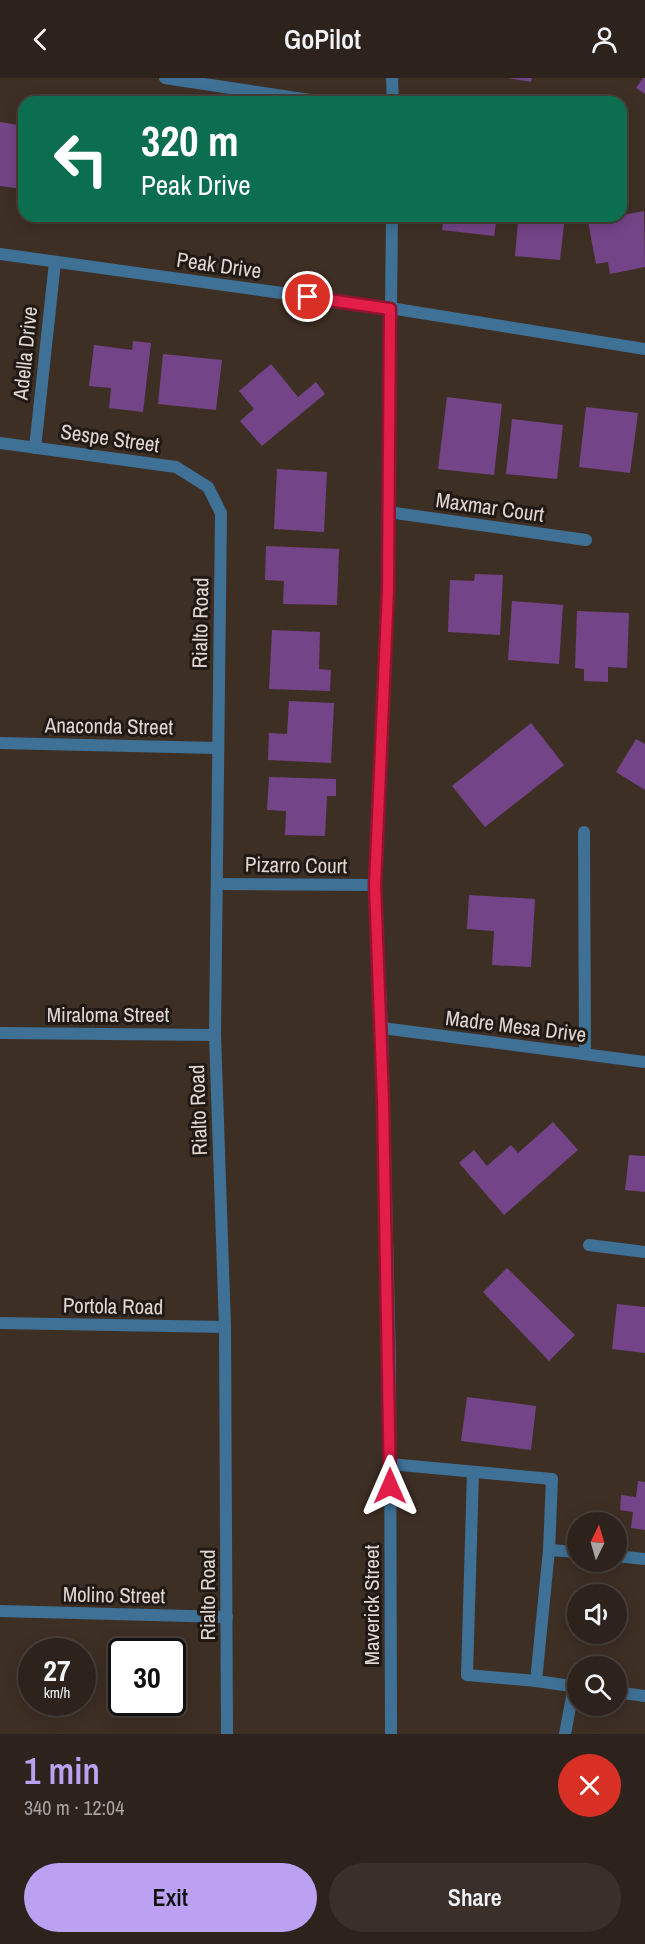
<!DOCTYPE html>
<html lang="en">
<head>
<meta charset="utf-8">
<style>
	body { margin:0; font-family:"Archivo Narrow",sans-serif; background:#3a2f29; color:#f1f3f6; height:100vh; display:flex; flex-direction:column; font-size:22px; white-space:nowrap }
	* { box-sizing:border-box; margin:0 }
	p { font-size:20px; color:#a7a4a3 }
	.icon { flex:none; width:33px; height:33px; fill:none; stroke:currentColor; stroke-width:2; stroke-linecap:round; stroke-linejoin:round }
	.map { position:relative; height:1656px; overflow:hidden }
	.details { display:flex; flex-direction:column; background:#2e231c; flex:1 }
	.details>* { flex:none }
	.hud { position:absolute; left:18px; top:18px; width:609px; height:126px; border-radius:18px; box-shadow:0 3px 15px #0003,0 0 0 2px #49403b; background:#0b6e4f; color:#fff; overflow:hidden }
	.needle { width:39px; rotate:5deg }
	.controls { position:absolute; left:567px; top:1434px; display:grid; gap:12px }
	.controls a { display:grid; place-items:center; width:60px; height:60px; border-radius:50%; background:#2e231c; box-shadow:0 3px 15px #0003,0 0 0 2px #49403b; font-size:30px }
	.speed { position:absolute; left:18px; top:1560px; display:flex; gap:12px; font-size:30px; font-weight:700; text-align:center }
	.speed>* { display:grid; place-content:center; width:78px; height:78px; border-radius:50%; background:#2e231c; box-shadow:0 3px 15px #0003,0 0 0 2px #49403b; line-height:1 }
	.speed small { font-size:15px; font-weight:400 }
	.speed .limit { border:3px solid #111; border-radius:9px; background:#fff; color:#111 }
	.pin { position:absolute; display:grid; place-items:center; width:51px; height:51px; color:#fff; margin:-26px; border:3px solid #fff; border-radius:50%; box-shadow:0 2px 6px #0007 }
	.me { position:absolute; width:66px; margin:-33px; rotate:0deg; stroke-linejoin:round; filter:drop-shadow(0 0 4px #0008) }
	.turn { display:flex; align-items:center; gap:21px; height:126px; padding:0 24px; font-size:27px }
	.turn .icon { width:78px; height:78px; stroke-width:2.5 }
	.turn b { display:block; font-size:42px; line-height:51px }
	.round { display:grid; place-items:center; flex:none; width:63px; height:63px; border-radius:32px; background:#3a2f29 }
	.overview { display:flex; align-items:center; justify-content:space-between; height:102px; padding:0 24px }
	h1 { font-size:36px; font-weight:600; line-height:45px; color:#bca0f2 }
	.primary-button { display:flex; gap:12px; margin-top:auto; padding:12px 24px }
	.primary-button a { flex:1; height:69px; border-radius:36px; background:#bca0f2; color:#111; font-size:24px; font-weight:600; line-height:69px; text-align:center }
	.primary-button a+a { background:#3a2f29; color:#f1f3f6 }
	header { display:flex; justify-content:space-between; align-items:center; height:78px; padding:0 24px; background:#2e231c; font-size:27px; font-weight:600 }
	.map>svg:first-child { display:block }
	.building { fill:#744488 }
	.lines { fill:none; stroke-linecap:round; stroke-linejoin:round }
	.service { stroke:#3f7196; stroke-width:12 }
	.minor { stroke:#3f7196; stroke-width:12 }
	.tertiary { stroke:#3f7196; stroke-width:12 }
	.route-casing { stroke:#92132f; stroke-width:15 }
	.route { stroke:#e11d48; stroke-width:10 }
	.labels { text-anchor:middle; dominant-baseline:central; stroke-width:6; stroke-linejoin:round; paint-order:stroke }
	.street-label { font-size:21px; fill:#e0d5cf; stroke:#201914 }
</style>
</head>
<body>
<header><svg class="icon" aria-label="back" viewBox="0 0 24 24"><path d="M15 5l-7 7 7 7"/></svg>GoPilot<svg class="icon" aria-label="person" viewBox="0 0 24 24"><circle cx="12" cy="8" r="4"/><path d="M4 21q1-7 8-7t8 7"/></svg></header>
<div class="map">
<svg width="645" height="1656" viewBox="0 0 645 1656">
	<rect width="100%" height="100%" fill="#3e2f25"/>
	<g class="building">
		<path d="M508,0H532L531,4Z"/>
		<path d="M643,0H645V16L636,10Z"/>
		<path d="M20,32L24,33V111L0,108V44L18,47Z"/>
		<path d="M644,133L645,189L610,196L608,184L596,186L587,138L608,140Z"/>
		<path d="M444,138H497L494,158L442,152Z"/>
		<path d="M511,138H565L560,182L515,178L518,143L510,142Z"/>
		<path d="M133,263L151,265L143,334L109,330L111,310L89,308L94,267L132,272Z"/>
		<path d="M163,276L222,282L216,332L158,326Z"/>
		<path d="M271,286L298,319L316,304L325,316L262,368L240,343L254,331L239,313Z"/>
		<path d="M447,319L502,326L494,397L438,391Z"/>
		<path d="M586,329L638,335L630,395L579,389Z"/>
		<path d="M512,341L563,347L557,401L506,396Z"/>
		<path d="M277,391L327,394L324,454L274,451Z"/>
		<path d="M266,468L339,471L337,527L283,526L284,503L265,502Z"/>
		<path d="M475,496L503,497L500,557L448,554L450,502L474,503Z"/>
		<path d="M512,523L563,527L559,586L508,582Z"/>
		<path d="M577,533L629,535L627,590L608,589V604L584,603V591L575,590Z"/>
		<path d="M272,552L320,554L319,591L331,592L330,613L269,611Z"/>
		<path d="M289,623L334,625L331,685L268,682L269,655L287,656Z"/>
		<path d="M531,645L564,687L485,749L452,708Z"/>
		<path d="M636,661L645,666V712L616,694Z"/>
		<path d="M269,699L336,701V718H327L325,758L285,757L286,733L267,732Z"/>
		<path d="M469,817L535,821L531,889L492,887L494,853L467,851Z"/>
		<path d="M553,1044L578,1072L504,1137L459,1085L474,1072L487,1088L511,1067L518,1075Z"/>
		<path d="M629,1077L645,1078V1114L625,1112Z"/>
		<path d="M507,1190L575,1257L549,1283L483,1214Z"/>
		<path d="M617,1226L645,1229V1275L612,1271Z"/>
		<path d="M467,1319L536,1328L531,1372L461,1363Z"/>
		<path d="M638,1403L645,1404V1452L631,1450L633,1434L620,1432L621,1417L636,1419Z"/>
	</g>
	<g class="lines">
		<g class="service">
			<path d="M584,754L585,976"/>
			<path d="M390,1386L552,1401L549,1472"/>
			<path d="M473,1394L467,1597L536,1603"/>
			<path d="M578,1474L549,1472L536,1603L578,1609"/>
			<path d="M616,1478L645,1481"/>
			<path d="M616,1614L645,1618"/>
			<path d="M565,1656L574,1608"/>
		</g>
		<g class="minor">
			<path d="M165,0L323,24"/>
			<path d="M392,0L393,24"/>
			<path d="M0,365L176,389L208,409L221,435L215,957L225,1249L227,1656"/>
			<path d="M35,370L55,184"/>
			<path d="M388,434L586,462"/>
			<path d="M0,665L217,670"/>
			<path d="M217,806L375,807"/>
			<path d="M382,950L645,984"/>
			<path d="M0,955L215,957"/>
			<path d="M589,1167L645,1174"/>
			<path d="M0,1245L225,1249"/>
			<path d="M0,1533L227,1539"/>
			<path d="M391,1656L390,1284L382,950L375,807L388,512L392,138"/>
		</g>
		<path class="tertiary" d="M0,176L390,230L645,271"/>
	</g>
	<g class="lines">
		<defs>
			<path id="route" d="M308,219L390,231L388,512L375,807L383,1022L390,1408"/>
		</defs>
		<use href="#route" class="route-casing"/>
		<use href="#route" class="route"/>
	</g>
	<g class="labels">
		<g class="street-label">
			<text transform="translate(219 187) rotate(8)">Peak Drive</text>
			<text transform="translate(25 275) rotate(-84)">Adella Drive</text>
			<text transform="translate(110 360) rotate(8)">Sespe Street</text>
			<text transform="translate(490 429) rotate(8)">Maxmar Court</text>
			<text transform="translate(200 545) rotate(-89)">Rialto Road</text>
			<text transform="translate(109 648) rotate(1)">Anaconda Street</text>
			<text transform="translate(296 787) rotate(1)">Pizarro Court</text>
			<text x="108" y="936">Miraloma Street</text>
			<text transform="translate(516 948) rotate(7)">Madre Mesa Drive</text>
			<text transform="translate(198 1032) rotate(-92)">Rialto Road</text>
			<text transform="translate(113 1228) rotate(1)">Portola Road</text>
			<text transform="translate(114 1517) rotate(1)">Molino Street</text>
			<text transform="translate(207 1517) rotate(-90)">Rialto Road</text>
			<text transform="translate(371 1527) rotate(-90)">Maverick Street</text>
		</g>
	</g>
</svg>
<div class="controls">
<a><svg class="needle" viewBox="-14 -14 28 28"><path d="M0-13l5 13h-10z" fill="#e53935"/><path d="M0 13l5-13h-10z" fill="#a7a4a3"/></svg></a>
<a><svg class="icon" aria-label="sound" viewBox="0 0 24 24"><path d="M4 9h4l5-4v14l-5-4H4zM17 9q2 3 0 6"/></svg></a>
<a><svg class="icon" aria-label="search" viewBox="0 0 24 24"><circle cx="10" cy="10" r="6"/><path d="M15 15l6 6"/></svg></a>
</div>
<div class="speed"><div>27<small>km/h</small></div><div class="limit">30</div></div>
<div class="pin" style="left:308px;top:219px;background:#d93025"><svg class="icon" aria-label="arrive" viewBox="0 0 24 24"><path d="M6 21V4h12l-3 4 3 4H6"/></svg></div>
<svg class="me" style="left:390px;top:1408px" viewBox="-20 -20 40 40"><path d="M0-17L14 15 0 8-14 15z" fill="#e11d48" stroke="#fff" stroke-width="4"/></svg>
<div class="hud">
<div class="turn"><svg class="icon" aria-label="left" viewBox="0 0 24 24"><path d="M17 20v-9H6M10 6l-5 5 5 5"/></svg><div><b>320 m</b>Peak Drive</div></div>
</div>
</div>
<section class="details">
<div class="overview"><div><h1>1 min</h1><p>340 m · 12:04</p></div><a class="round" style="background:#d93025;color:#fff"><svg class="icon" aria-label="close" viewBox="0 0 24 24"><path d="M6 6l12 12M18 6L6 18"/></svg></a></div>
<div class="primary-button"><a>Exit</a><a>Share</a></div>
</section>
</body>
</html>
